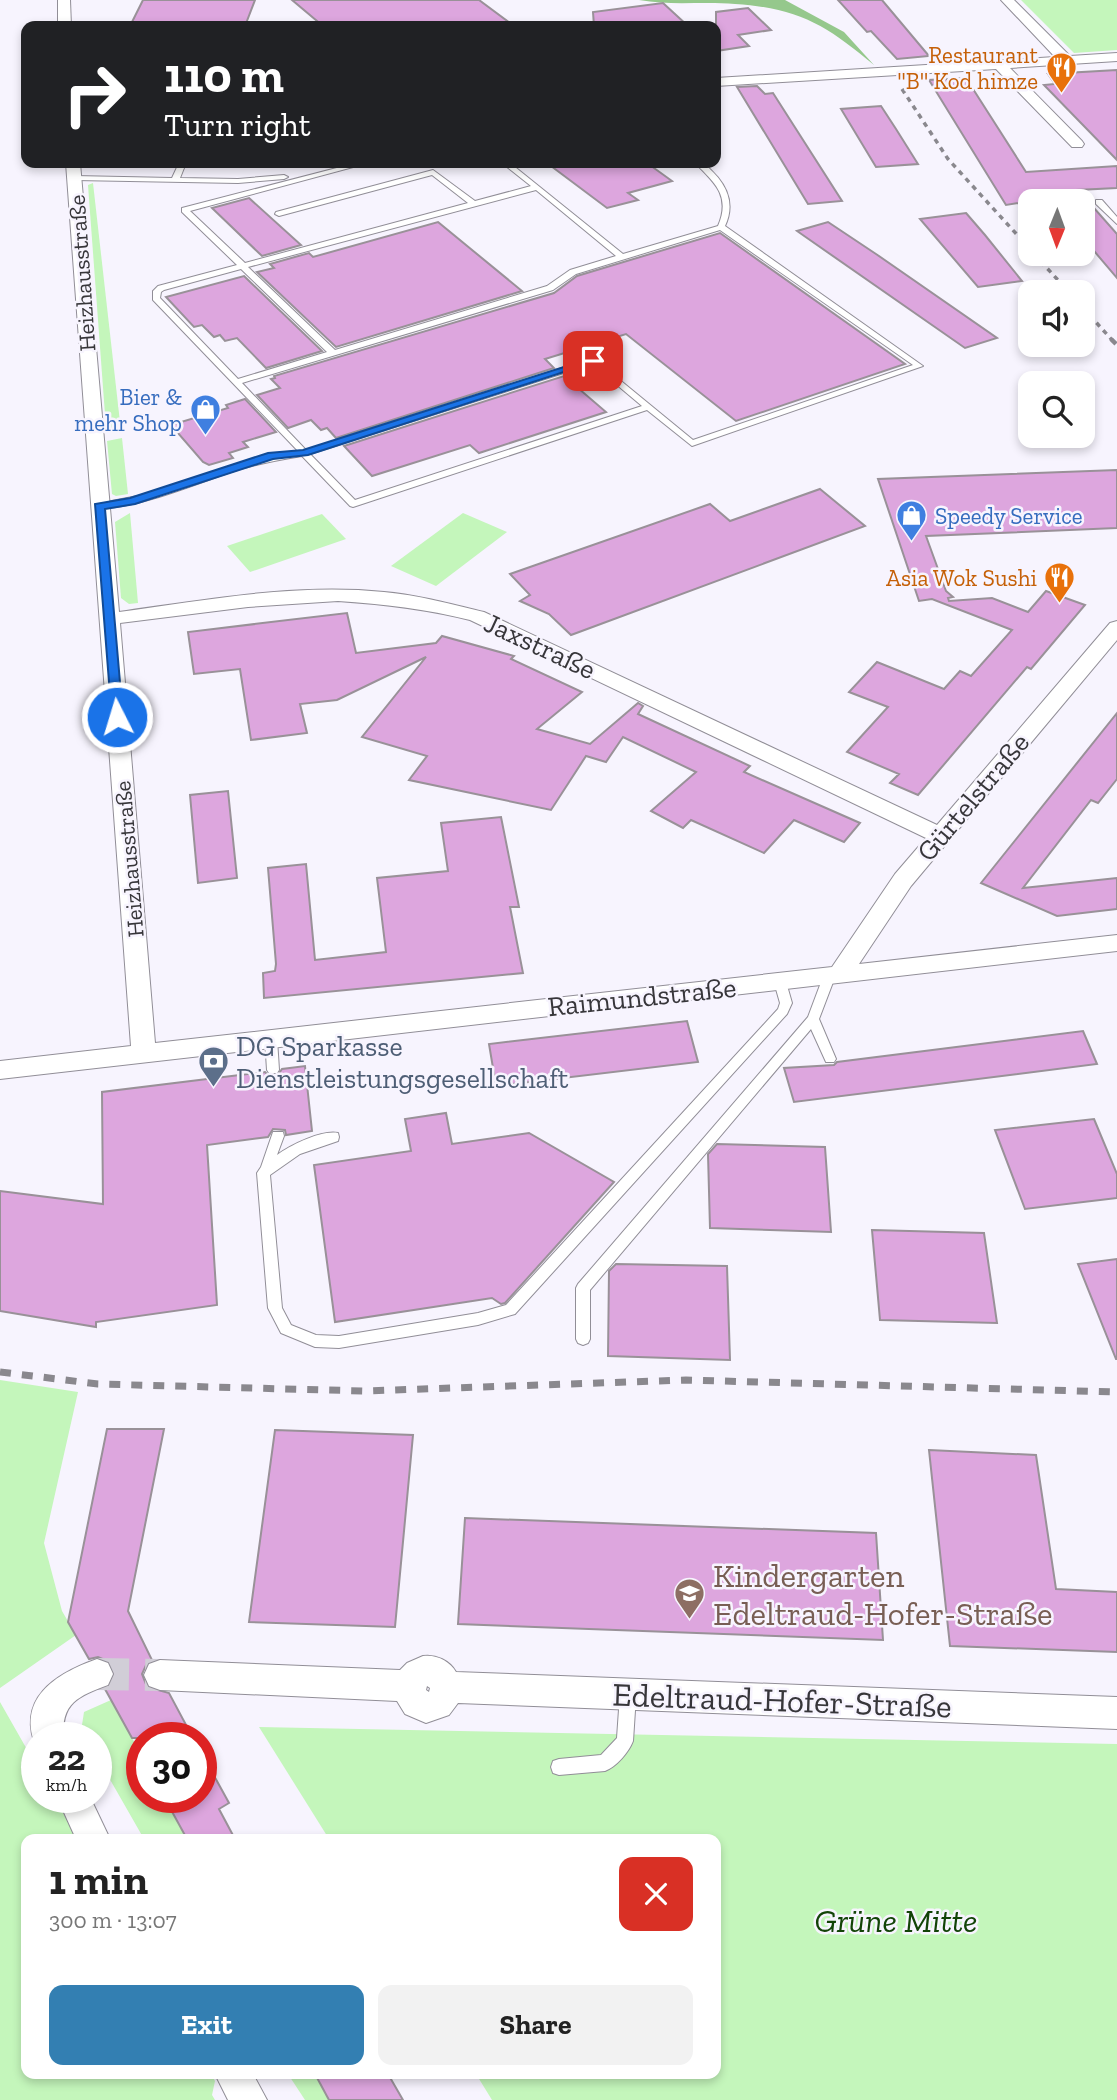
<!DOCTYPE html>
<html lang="en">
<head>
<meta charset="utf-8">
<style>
	body { margin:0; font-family:"Zilla Slab",serif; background:#f2f2f2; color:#222; height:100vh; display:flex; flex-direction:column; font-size:26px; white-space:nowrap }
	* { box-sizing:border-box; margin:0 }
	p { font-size:23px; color:#767676 }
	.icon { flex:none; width:38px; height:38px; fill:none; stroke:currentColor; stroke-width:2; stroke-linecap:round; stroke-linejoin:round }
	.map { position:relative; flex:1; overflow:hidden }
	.side { position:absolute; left:21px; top:1834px; width:700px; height:245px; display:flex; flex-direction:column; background:#fff; border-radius:14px; box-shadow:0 4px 10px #0003 }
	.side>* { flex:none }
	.top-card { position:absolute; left:21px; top:21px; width:700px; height:147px; border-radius:14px; box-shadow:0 4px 10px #0003; background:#202124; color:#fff; overflow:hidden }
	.needle { width:46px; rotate:181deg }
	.controls { position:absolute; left:1018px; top:189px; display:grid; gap:14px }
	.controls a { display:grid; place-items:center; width:77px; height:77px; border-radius:14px; background:#fff; box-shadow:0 4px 10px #0003; font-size:35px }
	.speed { position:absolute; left:21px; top:1722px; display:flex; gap:14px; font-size:35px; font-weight:700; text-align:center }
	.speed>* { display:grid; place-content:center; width:91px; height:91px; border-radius:50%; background:#fff; box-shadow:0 4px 10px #0003; line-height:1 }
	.speed small { font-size:18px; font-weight:400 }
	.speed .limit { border:10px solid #d22; background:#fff; color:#111 }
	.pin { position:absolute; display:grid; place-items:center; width:60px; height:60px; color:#fff; margin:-30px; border-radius:14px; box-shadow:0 4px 10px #0006 }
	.me { position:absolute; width:77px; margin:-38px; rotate:355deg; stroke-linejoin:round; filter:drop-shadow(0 0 5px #0008) }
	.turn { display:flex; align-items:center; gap:24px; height:147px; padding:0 28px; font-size:32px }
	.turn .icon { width:91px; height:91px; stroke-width:2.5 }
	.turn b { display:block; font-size:49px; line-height:60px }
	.round { display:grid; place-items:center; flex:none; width:74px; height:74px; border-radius:14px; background:#f2f2f2 }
	.overview { display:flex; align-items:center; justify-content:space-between; height:119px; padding:0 28px }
	h1 { font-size:42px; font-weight:700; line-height:52px }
	.action { display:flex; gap:14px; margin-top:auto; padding:14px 28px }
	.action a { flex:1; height:80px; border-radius:14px; background:#337fb2; color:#fff; font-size:28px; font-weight:700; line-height:80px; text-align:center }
	.action a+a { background:#f2f2f2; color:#222 }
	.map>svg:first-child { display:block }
	.green { fill:#c4f6bb }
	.forest { fill:#95c88c }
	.building { fill:#dda6de; stroke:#999198; stroke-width:2 }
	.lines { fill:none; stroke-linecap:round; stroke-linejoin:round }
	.street-tunnel { stroke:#d1ced7; stroke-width:32; stroke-dasharray:32 16; stroke-linecap:butt }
	.lane-casing { stroke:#918e97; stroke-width:2 }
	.street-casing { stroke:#918e97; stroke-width:2 }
	.lane { fill:#fff; fill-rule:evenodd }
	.street { fill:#fff; fill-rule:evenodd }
	.rail-far2 { stroke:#8a888e; stroke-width:3.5; stroke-dasharray:5 5; stroke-linecap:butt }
	.rail-far1 { stroke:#8a888e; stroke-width:4.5; stroke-dasharray:7 7; stroke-linecap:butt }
	.rail { stroke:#8a888e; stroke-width:7; stroke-dasharray:11 11; stroke-linecap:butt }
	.route { fill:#1a73e8; stroke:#114b97; stroke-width:2 }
	.labels { text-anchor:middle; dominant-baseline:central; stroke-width:5; stroke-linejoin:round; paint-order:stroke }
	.far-food-label { font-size:23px; fill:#c56008; stroke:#f7f4fe; text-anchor:end }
	.far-street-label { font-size:23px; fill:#37363a; stroke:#f7f4fe }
	.far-shop-label { font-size:23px; fill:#366cbe; stroke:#f7f4fe; text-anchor:end }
	.street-label { font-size:28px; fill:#37363a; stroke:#f7f4fe }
	.service-label { font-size:28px; fill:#4e5e75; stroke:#f7f4fe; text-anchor:start }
	.near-education-label { font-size:33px; fill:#785e54; stroke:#f7f4fe; text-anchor:start }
	.near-street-label { font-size:33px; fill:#37363a; stroke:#f7f4fe }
	.near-park-label { font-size:33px; font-style:italic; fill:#124407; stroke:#f7f4fe }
</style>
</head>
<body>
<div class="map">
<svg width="1117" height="2100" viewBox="0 0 1117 2100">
	<rect width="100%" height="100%" fill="#f7f4fe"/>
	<g class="green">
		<path d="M1021,0H1117V50L1074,53Z"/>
		<path d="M93,183L121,431L110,432L106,428L88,185Z"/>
		<path d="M122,438L128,494L116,496L112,494L107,441Z"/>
		<path d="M130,513L138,603L129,604L121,598L115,522Z"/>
		<path d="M463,513L507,532L436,586L391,566Z"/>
		<path d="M322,514L346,539L250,572L227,546Z"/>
		<path d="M0,1380L78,1392L44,1543L62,1611L76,1635L0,1688Z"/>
		<path d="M111,1700L142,1756V1797H164L187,1839H144L96,1755V1738H80L84,1712Z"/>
		<path d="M0,1702L37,1767V1797H54L78,1839H26V2074H211L215,2081L212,2095L215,2100H0Z"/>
		<path d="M259,1727L1117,1744V2100H492L476,2074H716V1839H329Z"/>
		<path d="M288,2074H315L329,2100H305Z"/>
	</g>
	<path class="forest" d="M639,0H785L844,32L874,65C827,26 799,8 735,4C703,1 672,6 639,0Z"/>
	<g class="building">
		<path d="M143,0H255L245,26H130Z"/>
		<path d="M292,0H479L514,26H323Z"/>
		<path d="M838,0H882L929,56L897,59L871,31L867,32Z"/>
		<path d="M663,3L688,26H594L593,12Z"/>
		<path d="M748,8L771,30L738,35L749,46L716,51V12Z"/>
		<path d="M1117,70V160L1044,85L1055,84L1048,74Z"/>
		<path d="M966,78L1026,172L1117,166V188L1078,190L1117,234V278L1083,238V201H1031L1006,205L929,80Z"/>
		<path d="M757,86L765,94L773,93L842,201L808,204L737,87Z"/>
		<path d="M881,106L896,129L918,164L876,167L841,109Z"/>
		<path d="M547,163H647L672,181L628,193L638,200L607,208Z"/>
		<path d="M249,198L301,245L262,256L212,208Z"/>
		<path d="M966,213L985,235L1022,281L978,287L920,219Z"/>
		<path d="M438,222L522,291L336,347L257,272L274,268L270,264L309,253L313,257Z"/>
		<path d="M828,222L876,254L997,338L965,348L797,231Z"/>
		<path d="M720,233L905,364L736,421L626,334L545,359L554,368L336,438L327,428L321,430L311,420L288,428L257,395L280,388L271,379L275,378L274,376L554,293L577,276Z"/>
		<path d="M244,276L322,351L266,368L237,338L225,341L220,335L214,337L202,325L194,327L166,297Z"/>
		<path d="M564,376L606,412L479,453L470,445L372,476L344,446Z"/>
		<path d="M245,399L276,432L243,442L248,447L229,453L233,458L209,465L203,462L171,425L228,408L226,405Z"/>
		<path d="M1117,470V528L926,536L946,591L953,597L948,598L949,601L992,598L1028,612L1046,591L1085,605L1031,669L1027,667L918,795L890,783L899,774L847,752L888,707L849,692L877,662L944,689L960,671L971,676L1012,630L932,599L919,601L878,479Z"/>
		<path d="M820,489L865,526L571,635L549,614L520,601L530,595L510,574L710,504L730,521Z"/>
		<path d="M347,613L356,653L436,643L442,636L514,656L511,659L582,692L537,729L590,744L638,703L643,706L638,714L750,766L744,772L860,823L844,842L794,820L764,853L691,820L683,828L651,811L696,772L623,737L606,762L586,756L551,810L409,780L427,756L362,737L426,657L337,700L300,704L307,733L251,740L240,669L194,674L188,632Z"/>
		<path d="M1117,713V779L1098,803L1091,800L1023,888L1117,878V909L1057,916L981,883Z"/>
		<path d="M228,791L237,878L198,883L190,795Z"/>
		<path d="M501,817L519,907H510L523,973L264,998L263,973L275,971L276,964L268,868L306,864L315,960L386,952L377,878L448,871L441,823Z"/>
		<path d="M687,1021L698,1062L496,1086L489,1044Z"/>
		<path d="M1083,1031L1097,1064L794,1102L784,1068L834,1065L837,1062Z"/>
		<path d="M305,1066L312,1131L286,1135L285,1130L273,1129L268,1137L207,1145L217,1305L96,1322V1327L0,1311V1191L103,1204L102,1092L265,1072L269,1076H277L282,1069Z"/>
		<path d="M446,1113L452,1144L529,1133L614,1182L505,1303L501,1304L492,1298L335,1322L314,1165L411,1151L405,1119Z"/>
		<path d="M1094,1119L1117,1174V1198L1025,1209L995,1130Z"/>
		<path d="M717,1144L825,1147L831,1232L710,1228L708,1154Z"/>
		<path d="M872,1230L984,1233L997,1323L880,1320Z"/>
		<path d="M1117,1259V1359H1116L1078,1264Z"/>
		<path d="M616,1264L727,1266L730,1360L608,1356L609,1271Z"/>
		<path d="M107,1429H164L128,1611L152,1660L147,1663L142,1674L147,1687L169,1693L193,1738H132L105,1689L110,1686L115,1675L110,1662L98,1657L89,1659L68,1622Z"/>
		<path d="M275,1430L413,1435L395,1627L249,1622Z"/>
		<path d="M929,1450L1036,1455L1056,1589L1117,1592V1652L950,1646Z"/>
		<path d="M465,1518L876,1533L883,1640L458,1624Z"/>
		<path d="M201,1752L229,1803L219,1809L235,1839H187L164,1797H201Z"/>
		<path d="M315,2074H388L403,2100H329Z"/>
	</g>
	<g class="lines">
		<path class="street-tunnel" d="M97,1674L160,1675"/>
		<defs>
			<g id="lane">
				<path d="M179,163H186L180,178L238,179L284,175L288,177L284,179L238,183L75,180L71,178L75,176L172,178Z"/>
				<path d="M356,163H368L190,211L245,263L468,203L432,175L279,216L275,214L276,212L433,170L475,201L531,186L502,163H510L623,254L718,226C731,196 715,183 695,163H703C724,180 737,200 725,226L923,366L692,446L647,410L353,507L350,506L302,456C277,460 252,465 228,473C193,485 130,511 96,508V504L148,494L249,461L298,451L153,300V291L158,286L237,265L182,212V208ZM536,190L616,256L570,270L547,286L335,350L248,267ZM720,230L913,365L693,440L593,358L306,450L242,383L553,290L576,274ZM241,269L327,352L238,379L160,298L161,292L164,290ZM592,364L642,406L355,500L310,454Z"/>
				<path d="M1096,200H1102L1117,217V224L1096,204Z"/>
				<path d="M829,973L835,977L819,1019L836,1059L834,1062H826L811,1029L590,1290V1339L588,1343L583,1345L578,1343L576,1339V1288L578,1284L808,1017L823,977Z"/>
				<path d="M780,978L786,982L792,1003L787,1014L515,1314L478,1325L339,1348L315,1347L281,1333L268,1308L257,1173L261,1167L273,1132H283L284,1136L277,1155C291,1145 321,1130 338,1133L339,1137L338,1141L300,1154L270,1175L282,1308L291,1325L316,1335L339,1336L478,1313L506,1305L778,1009L780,1003L774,982Z"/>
				<path d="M271,1034L277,1039L279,1070L277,1073H269L267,1070L265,1039Z"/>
				<path d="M628,1687L634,1690L636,1695L633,1741C629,1752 616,1767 605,1771L559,1775L553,1773L551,1767L553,1761L559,1759L601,1755L617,1738L620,1695L622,1690Z"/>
			</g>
			<g id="street">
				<path d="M58,0H70L71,26H58Z"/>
				<path d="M1001,0H1014L1070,56L1117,53V61L1010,68L1082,141L1084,144L1082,147H1072L996,69L716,86V78L1055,57Z"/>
				<path d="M66,163H80L119,612C206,600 296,583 384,592C418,595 451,604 484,612L937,825L1110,623L1117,621V640L911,886L859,964L1117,935V951L0,1079V1061L131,1046ZM338,601C384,604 426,609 470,620L926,838L895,874L832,967L155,1043L120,623L248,607Z"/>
				<path d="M423,1656C436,1654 450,1661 456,1672L1117,1697V1729L458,1703L449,1715L426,1723L405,1714L397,1701L160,1690L149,1686L144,1675L149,1664L160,1660L400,1670L407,1663ZM427,1686L430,1688L429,1692L426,1690Z"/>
				<path d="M97,1659L108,1663L113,1674L108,1685C79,1696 60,1703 64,1738H37V1749C15,1699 55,1674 97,1659Z"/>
				<path d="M57,1797H90L110,1839H76Z"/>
				<path d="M215,2074H253L267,2100H228Z"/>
			</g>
		</defs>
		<use href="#lane" class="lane-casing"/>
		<use href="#street" class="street-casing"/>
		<use href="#lane" class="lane"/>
		<use href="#street" class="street"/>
		<g class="rail-far2">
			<path d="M902,89L948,159L1031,250"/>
			<path d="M1034,254L1069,292"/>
			<path d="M1083,308L1113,341"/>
		</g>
		<path class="rail-far1" d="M1111,339L1117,345"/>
		<path class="rail" d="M0,1372L98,1384L364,1391L686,1380L1117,1392"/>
	</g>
	<path class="route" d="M589,359L598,361L308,455L273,459L135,504L105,509L123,717L121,720H112L95,504L130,498L268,453L303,450Z"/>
	<defs>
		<symbol id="restaurant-pin" viewBox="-11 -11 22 30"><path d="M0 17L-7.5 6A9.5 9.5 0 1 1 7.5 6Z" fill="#e8710a" stroke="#f7f4fe"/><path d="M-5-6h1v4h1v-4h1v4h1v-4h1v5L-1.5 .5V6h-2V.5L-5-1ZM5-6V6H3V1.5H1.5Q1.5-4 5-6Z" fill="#fff"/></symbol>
		<symbol id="shop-pin" viewBox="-11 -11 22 30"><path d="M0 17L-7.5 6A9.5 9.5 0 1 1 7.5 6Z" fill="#3f7fe0" stroke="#f7f4fe"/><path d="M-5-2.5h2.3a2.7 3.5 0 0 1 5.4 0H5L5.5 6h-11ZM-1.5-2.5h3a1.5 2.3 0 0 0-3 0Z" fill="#fff"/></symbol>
		<symbol id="bank-pin" viewBox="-11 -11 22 30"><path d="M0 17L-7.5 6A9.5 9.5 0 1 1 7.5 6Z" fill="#5c6f8a" stroke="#f7f4fe"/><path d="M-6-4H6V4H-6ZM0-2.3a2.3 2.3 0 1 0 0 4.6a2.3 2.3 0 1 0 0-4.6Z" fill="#fff"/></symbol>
		<symbol id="school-pin" viewBox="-11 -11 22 30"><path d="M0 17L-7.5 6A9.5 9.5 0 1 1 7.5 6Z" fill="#8d6e63" stroke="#f7f4fe"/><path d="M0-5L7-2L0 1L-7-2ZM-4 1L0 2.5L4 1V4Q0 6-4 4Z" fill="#fff"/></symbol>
	</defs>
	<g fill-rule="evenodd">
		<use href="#restaurant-pin" x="1044" y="50" width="35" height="47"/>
		<use href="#shop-pin" x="188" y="392" width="35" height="47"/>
		<use href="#shop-pin" x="894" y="498" width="35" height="47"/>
		<use href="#restaurant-pin" x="1042" y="560" width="35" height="47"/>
		<use href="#bank-pin" x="196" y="1044" width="35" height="47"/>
		<use href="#school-pin" x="672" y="1576" width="35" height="47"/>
	</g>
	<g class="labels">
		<g class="far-food-label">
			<text x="1038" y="55">Restaurant<tspan x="1038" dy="26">"B" Kod himze</tspan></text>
			<text x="1037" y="578">Asia Wok Sushi</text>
		</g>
		<g class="far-street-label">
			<text transform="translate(82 273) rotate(-94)">Heizhausstraße</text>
			<text transform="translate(129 859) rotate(-95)">Heizhausstraße</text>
		</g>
		<g class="far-shop-label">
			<text x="182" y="397">Bier &amp;<tspan x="182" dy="26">mehr Shop</tspan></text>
			<text x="935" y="516" text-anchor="start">Speedy Service</text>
		</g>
		<g class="street-label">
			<text transform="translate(540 646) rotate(25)">Jaxstraße</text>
			<text transform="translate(973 797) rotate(-50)">Gürtelstraße</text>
			<text transform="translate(642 997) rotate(-6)">Raimundstraße</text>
		</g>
		<g class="service-label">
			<text x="236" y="1046">DG Sparkasse<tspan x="236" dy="32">Dienstleistungsgesellschaft</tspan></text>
		</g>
		<g class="near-education-label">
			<text x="713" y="1575">Kindergarten<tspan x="713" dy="38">Edeltraud-Hofer-Straße</tspan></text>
		</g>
		<g class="near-street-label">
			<text transform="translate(782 1700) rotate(2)">Edeltraud-Hofer-Straße</text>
		</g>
		<g class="near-park-label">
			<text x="896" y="1920">Grüne Mitte</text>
		</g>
	</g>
</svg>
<div class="controls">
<a><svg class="needle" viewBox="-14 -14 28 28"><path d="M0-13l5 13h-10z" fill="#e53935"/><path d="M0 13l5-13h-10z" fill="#767676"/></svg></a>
<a><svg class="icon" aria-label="sound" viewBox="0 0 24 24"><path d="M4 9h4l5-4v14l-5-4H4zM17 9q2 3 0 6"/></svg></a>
<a><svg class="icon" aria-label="search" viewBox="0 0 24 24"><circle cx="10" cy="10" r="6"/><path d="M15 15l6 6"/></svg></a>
</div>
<div class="speed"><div>22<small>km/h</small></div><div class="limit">30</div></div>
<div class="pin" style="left:593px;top:361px;background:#d93025"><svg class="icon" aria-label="arrive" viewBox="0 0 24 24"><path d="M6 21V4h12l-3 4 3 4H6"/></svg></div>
<svg class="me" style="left:117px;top:717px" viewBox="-20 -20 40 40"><circle r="17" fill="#1a73e8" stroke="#fff" stroke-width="3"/><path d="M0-11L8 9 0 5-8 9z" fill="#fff"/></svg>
<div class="top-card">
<div class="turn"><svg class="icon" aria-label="right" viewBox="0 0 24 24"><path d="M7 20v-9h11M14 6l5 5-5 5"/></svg><div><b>110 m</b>Turn right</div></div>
</div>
<section class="side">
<div class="overview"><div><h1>1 min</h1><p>300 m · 13:07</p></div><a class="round" style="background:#d93025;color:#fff"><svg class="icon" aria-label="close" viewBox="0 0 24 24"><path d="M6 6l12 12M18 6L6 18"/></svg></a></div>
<div class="action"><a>Exit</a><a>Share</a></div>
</section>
</div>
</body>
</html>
